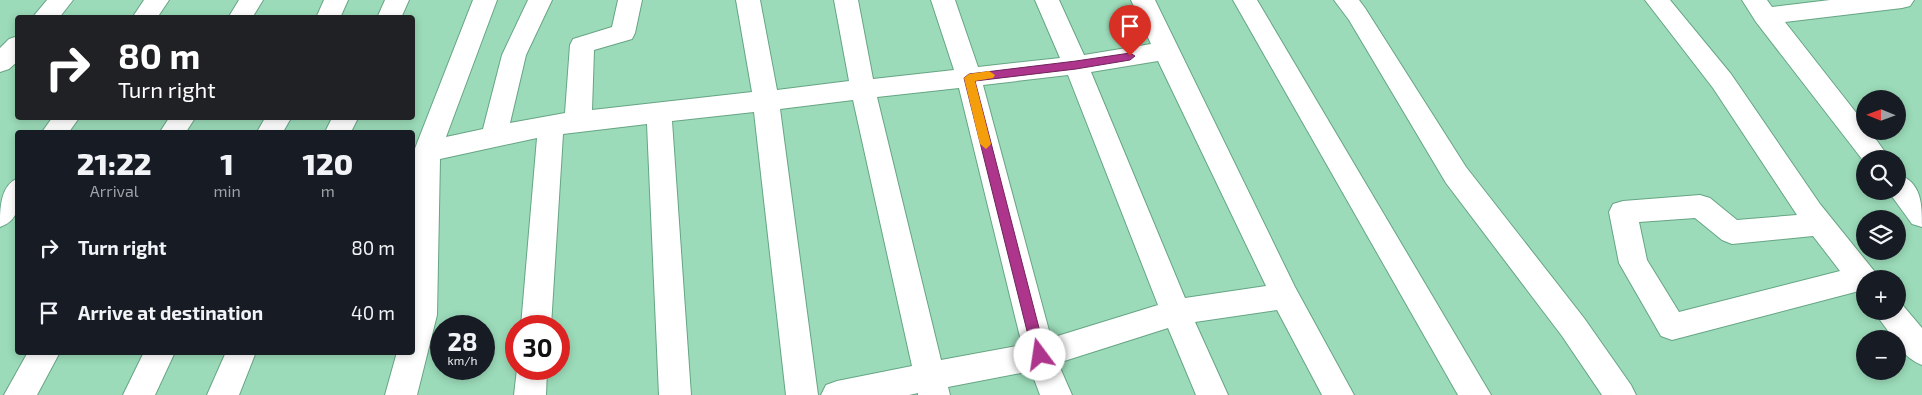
<!DOCTYPE html>
<html lang="en">
<head>
<meta charset="utf-8">
<style>
	body { margin:0; font-family:"Exo 2",sans-serif; background:#242831; color:#f1f3f6; height:100vh; display:flex; flex-direction:column; font-size:19px; white-space:nowrap }
	* { box-sizing:border-box; margin:0 }
	p { font-size:16px; color:#9ea1a6 }
	.icon { flex:none; width:28px; height:28px; fill:none; stroke:currentColor; stroke-width:2; stroke-linecap:round; stroke-linejoin:round }
	.map { position:relative; flex:1; overflow:hidden }
	.panel { position:absolute; left:15px; top:130px; width:400px; height:225px; display:flex; flex-direction:column; background:#171b24; border-radius:5px; box-shadow:0 2px 8px #0003 }
	.panel>* { flex:none }
	.guide { position:absolute; left:15px; top:15px; width:400px; height:105px; border-radius:5px; box-shadow:0 2px 8px #0003; background:#202124; color:#fff; overflow:hidden }
	.needle { width:32px; rotate:271deg }
	.tools { position:absolute; left:1856px; top:90px; display:grid; gap:10px }
	.tools a { display:grid; place-items:center; width:50px; height:50px; border-radius:50%; background:#171b24; box-shadow:0 2px 8px #0003; font-size:25px }
	.speed { position:absolute; left:430px; top:315px; display:flex; gap:10px; font-size:25px; font-weight:700; text-align:center }
	.speed>* { display:grid; place-content:center; width:65px; height:65px; border-radius:50%; background:#171b24; box-shadow:0 2px 8px #0003; line-height:1 }
	.speed small { font-size:12px; font-weight:400 }
	.speed .limit { border:8px solid #d22; background:#fff; color:#111 }
	.pin { position:absolute; display:grid; place-items:center; width:42px; height:42px; color:#fff; margin:-51px -21px; border-radius:50% 50% 50% 0; rotate:-45deg; box-shadow:0 0 5px #0007 }
	.pin .icon { rotate:45deg }
	.me { position:absolute; width:55px; margin:-28px; rotate:346deg; stroke-linejoin:round; filter:drop-shadow(0 0 4px #0008) }
	.turn { display:flex; align-items:center; gap:18px; height:105px; padding:0 20px; font-size:22px }
	.turn .icon { width:65px; height:65px; stroke-width:2.5 }
	.turn b { display:block; font-size:35px; line-height:42px }
	.eta { display:flex; justify-content:space-evenly; align-items:center; height:85px; text-align:center }
	.eta b { font-size:30px; font-weight:800; line-height:35px }
	ul { padding:0; list-style:none }
	li { display:flex; align-items:center; gap:15px; height:65px; padding:0 20px }
	li div { flex:1 }
	li b { display:block; font-size:19px }
	li em { font-style:normal }
	.map>svg:first-child { display:block }
	.lines { fill:none; stroke-linecap:round; stroke-linejoin:round }
	.street-casing { stroke:#66a584; stroke-width:2 }
	.street { fill:#fff; fill-rule:evenodd }
	.route { fill:#ad368c; stroke:#70235b }
	.slow { fill:#f59e0b }
</style>
</head>
<body>
<div class="map">
<svg width="1922" height="395" viewBox="0 0 1922 395">
	<rect width="100%" height="100%" fill="#9bdbb9"/>
	<g class="lines">
		<defs>
			<g id="street">
				<path d="M47,0H73L59,18H32Z"/>
				<path d="M144,0H169L157,18H132Z"/>
				<path d="M239,0H263L252,18H228Z"/>
				<path d="M324,0H348L340,18H316Z"/>
				<path d="M385,0H409L401,18H377Z"/>
				<path d="M473,0H497L446,137L483,129L502,55L528,0H552L526,55L510,123L565,113L570,45L573,39L612,27L618,0H642L635,33L632,39L594,50L592,110L752,92L736,0H760L777,90L849,81L834,0H858L873,79L954,70L931,0H955L978,67L1060,58L1035,0H1059L1084,55L1151,44L1131,0H1155L1295,287L1354,395H1322L1277,310L1195,322L1228,395H1196L1168,328L1058,363L1072,395H1040L1031,371L948,387L950,395H918V393L909,395H821L826,385L837,381L912,366L853,100L780,109L818,395H786L754,112L672,121L691,395H659L647,124L563,134L551,326H521L537,138L440,159L437,315L417,395H385L397,352H412L414,151ZM1158,61L1266,286L1185,298L1091,72ZM1068,75L1158,305L1051,338L983,85ZM959,88L1022,345L941,360L877,97Z"/>
				<path d="M1233,0H1257L1491,395H1458Z"/>
				<path d="M1334,0H1359L1365,8L1466,167L1584,318L1631,385L1636,395H1602L1562,336L1446,183L1349,20Z"/>
				<path d="M1645,0H1670L1731,74L1820,204L1875,272L1878,279H1865V293L1859,291L1672,340L1661,336L1619,263L1609,212L1613,204L1623,201L1700,195L1710,198L1737,220L1797,215L1713,88ZM1695,218L1722,240L1732,244L1813,236L1840,271L1679,312L1647,260L1639,222Z"/>
				<path d="M1742,0H1767L1772,7L1830,0H1914L1910,6L1902,8L1785,22L1865,124V131H1870L1890,159H1865V163L1756,22Z"/>
				<path d="M18,36V61L9,69L0,72V48L9,39Z"/>
				<path d="M52,118H79L69,132H42Z"/>
				<path d="M169,118H195L186,132H160Z"/>
				<path d="M265,118H291L283,132H257Z"/>
				<path d="M332,118H358L351,132H325Z"/>
				<path d="M1898,174C1922,183 1922,204 1922,227L1912,224L1888,191H1898Z"/>
				<path d="M18,178C18,199 23,219 0,227C0,208 0,186 18,178Z"/>
				<path d="M1898,301L1900,302L1922,328V365C1912,361 1898,351 1898,339H1894L1880,320L1875,311H1898Z"/>
				<path d="M28,352H60L37,395H4Z"/>
				<path d="M144,352H175L155,395H123Z"/>
				<path d="M226,352H256L239,395H207Z"/>
				<path d="M517,369H547L546,395H514Z"/>
			</g>
		</defs>
		<use href="#street" class="street-casing"/>
		<use href="#street" class="street"/>
	</g>
	<path class="route" d="M1130,53L1135,56L1130,60L1076,69L975,81L1046,355L1044,359L1040,361L1035,359L1033,355L964,78L969,74L1076,61Z"/>
	<path class="slow" d="M989,71L995,75L993,78L975,81L991,144L986,149L980,144L964,78L969,74Z"/>
</svg>
<div class="tools">
<a><svg class="needle" viewBox="-14 -14 28 28"><path d="M0-13l5 13h-10z" fill="#e53935"/><path d="M0 13l5-13h-10z" fill="#9ea1a6"/></svg></a>
<a><svg class="icon" aria-label="search" viewBox="0 0 24 24"><circle cx="10" cy="10" r="6"/><path d="M15 15l6 6"/></svg></a>
<a><svg class="icon" aria-label="layers" viewBox="0 0 24 24"><path d="M12 4l9 5-9 5-9-5zM3 14l9 5 9-5"/></svg></a>
<a>+</a>
<a>−</a>
</div>
<div class="speed"><div>28<small>km/h</small></div><div class="limit">30</div></div>
<div class="pin" style="left:1130px;top:56px;background:#d93025"><svg class="icon" aria-label="arrive" viewBox="0 0 24 24"><path d="M6 21V4h12l-3 4 3 4H6"/></svg></div>
<svg class="me" style="left:1040px;top:355px" viewBox="-20 -20 40 40"><circle r="19" fill="#fff"/><path d="M0-13L10 11 0 6-10 11z" fill="#ad368c"/></svg>
<div class="guide">
<div class="turn"><svg class="icon" aria-label="right" viewBox="0 0 24 24"><path d="M7 20v-9h11M14 6l5 5-5 5"/></svg><div><b>80 m</b>Turn right</div></div>
</div>
<section class="panel">
<div class="eta">
<div><b>21:22</b><p>Arrival</p></div>
<div><b>1</b><p>min</p></div>
<div><b>120</b><p>m</p></div>
</div>
<ul>
<li><svg class="icon" aria-label="right" viewBox="0 0 24 24"><path d="M7 20v-9h11M14 6l5 5-5 5"/></svg><div><b>Turn right</b></div><em>80 m</em></li>
<li><svg class="icon" aria-label="arrive" viewBox="0 0 24 24"><path d="M6 21V4h12l-3 4 3 4H6"/></svg><div><b>Arrive at destination</b></div><em>40 m</em></li>
</ul>
</section>
</div>
</body>
</html>
